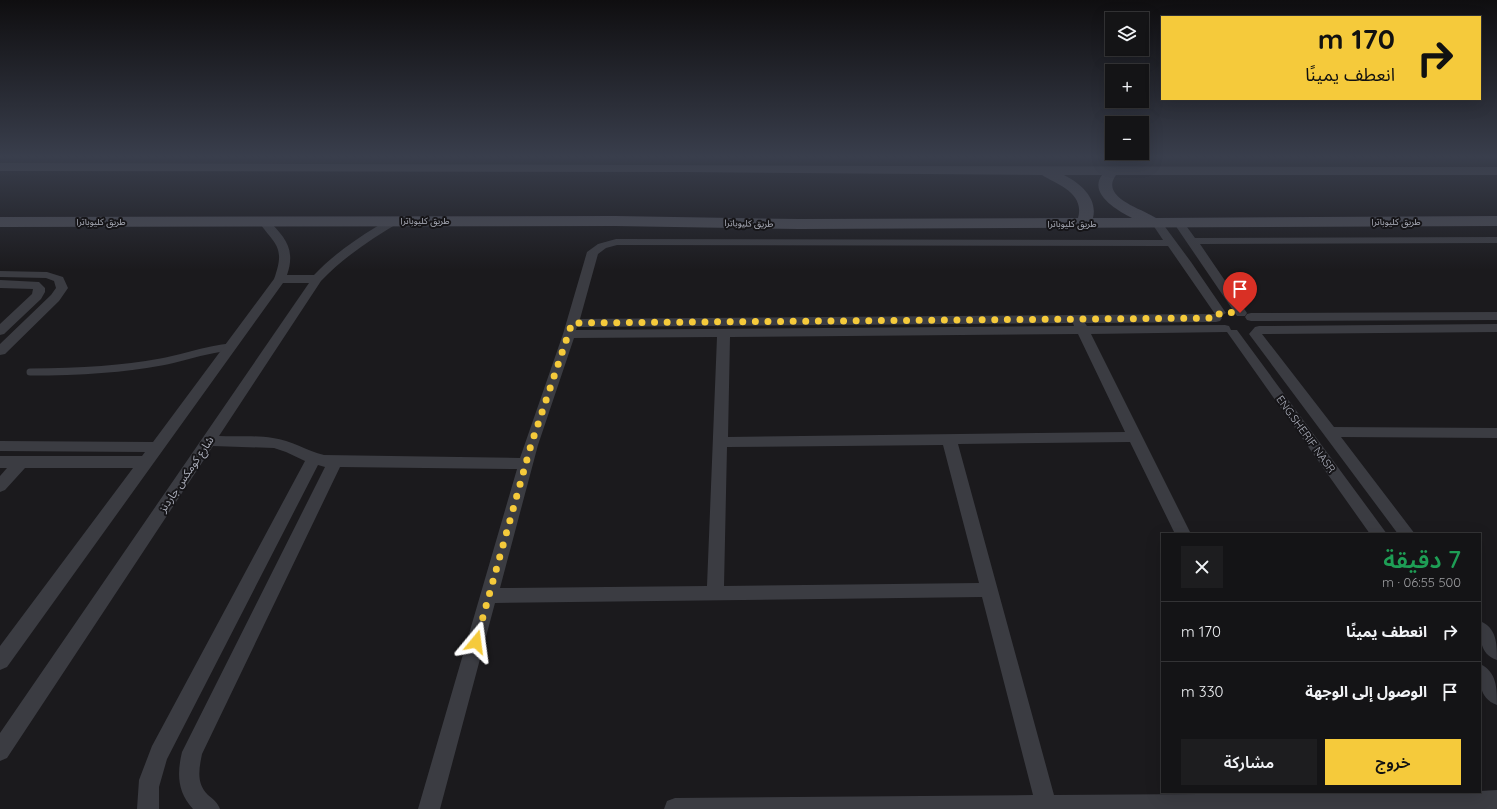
<!DOCTYPE html>
<html lang="ar">
<head>
<meta charset="utf-8">
<style>
	body { margin:0; font-family:Quicksand,"Noto Sans Arabic",sans-serif; background:#1d1d1f; color:#f1f3f6; direction:rtl; height:100vh; display:flex; flex-direction:column; font-size:15px; white-space:nowrap }
	* { box-sizing:border-box; margin:0 }
	p { font-size:13px; color:#9d9ea1 }
	.icon { flex:none; width:22px; height:22px; fill:none; stroke:currentColor; stroke-width:2; stroke-linecap:round; stroke-linejoin:round }
	.map { position:relative; flex:1; overflow:hidden; direction:ltr }
	.details { position:absolute; left:1161px; top:533px; width:320px; height:260px; display:flex; flex-direction:column; background:#141416; border-radius:0px; box-shadow:0 4px 16px #0002,0 0 0 1px #333335; direction:rtl }
	.details>* { flex:none }
	.banner { position:absolute; left:1161px; top:16px; width:320px; height:84px; border-radius:0px; box-shadow:0 4px 16px #0002,0 0 0 1px #333335; direction:rtl; background:#f5ca3b; color:#111; overflow:hidden }
	.tools { position:absolute; left:1105px; top:12px; display:grid; gap:8px }
	.tools a { display:grid; place-items:center; width:44px; height:44px; border-radius:0px; background:#141416; box-shadow:0 4px 16px #0002,0 0 0 1px #333335; font-size:20px }
	.pin { position:absolute; display:grid; place-items:center; width:34px; height:34px; color:#fff; margin:-41px -17px; border-radius:50% 50% 50% 0; rotate:-45deg; box-shadow:0 0 4px #0007 }
	.pin .icon { rotate:45deg }
	.me { position:absolute; width:44px; margin:-22px; rotate:16deg; stroke-linejoin:round; filter:drop-shadow(0 0 3px #0008) }
	.turn { display:flex; align-items:center; gap:14px; height:84px; padding:0 20px; font-size:18px }
	.turn .icon { width:52px; height:52px; stroke-width:2.5 }
	.turn b { display:block; font-size:28px; line-height:34px }
	.round { display:grid; place-items:center; flex:none; width:42px; height:42px; border-radius:0px; background:#1d1d1f }
	.head { display:flex; align-items:center; justify-content:space-between; height:68px; padding:0 20px }
	h1 { font-size:24px; font-weight:600; line-height:30px; color:#1e9e55 }
	.primary-button { display:flex; gap:8px; margin-top:auto; padding:8px 20px }
	.primary-button a { flex:1; height:46px; border-radius:0px; background:#f5ca3b; color:#111; font-size:16px; font-weight:600; line-height:46px; text-align:center }
	.primary-button a+a { background:#1d1d1f; color:#f1f3f6 }
	ul { padding:0; list-style:none }
	li { display:flex; align-items:center; gap:12px; height:60px; padding:0 20px; border-top:1px solid #333335 }
	li div { flex:1 }
	li b { display:block; font-size:15px }
	li em { font-style:normal }
	.map>svg:first-child { display:block }
	.lines { fill:none; stroke-linecap:round; stroke-linejoin:round }
	.service { stroke:#3b3c42; stroke-width:7 }
	.minor { fill:#3b3c42; fill-rule:evenodd }
	.secondary { fill:#494a52; fill-rule:evenodd }
	.route { stroke:#f5ca3b; stroke-width:7; stroke-dasharray:0 12.6 }
	.labels { text-anchor:middle; dominant-baseline:central; stroke-width:4; stroke-linejoin:round; paint-order:stroke }
	.far-street-label { font-size:9px; fill:#adb0bc; stroke:#161518 }
	.street-label { font-size:11px; fill:#adb0bc; stroke:#161518 }
</style>
</head>
<body>
<div class="map">
<svg width="1497" height="809" viewBox="0 0 1497 809">
	<rect width="100%" height="100%" fill="#1b1a1d"/>
	<g class="lines">
		<path class="service" d="M30,372C74,372 118,370 161,362C184,358 206,349 230,347"/>
		<g class="minor">
			<path d="M396,217L401,220L400,222C371,239 344,257 321,281L219,436C237,437 256,435 273,438C291,440 307,451 324,455L520,458L563,334L587,252L598,244L616,239L1163,240L1151,222L1156,219L1160,220L1191,262L1226,313L1221,316L1222,318L1220,321L1216,322L1085,323L1087,326L1225,325L1229,326L1231,330H1237L1387,534H1370L1227,332L1091,334L1191,534H1175L1130,442L958,444L1054,795L1480,792V791L1497,790V809H664L667,801L675,798L1033,795L982,597L495,603L440,809H418L517,469L340,467L202,754C199,769 196,783 208,795C214,800 217,802 220,809H193C177,792 177,773 182,752L325,467L318,465L167,759L159,787V809H137L139,780L152,746L305,461L286,452L274,448L213,446L7,758L0,761V733L309,283H283L7,667L0,670V646L133,468H25L5,490L0,492V476L7,468H0V456H142L145,452L0,451V441L153,442L274,279C286,246 275,245 258,221L259,219H267C285,237 296,249 287,275H314C332,256 353,241 376,227C383,223 389,219 396,217ZM617,245L1168,246L1215,314L580,319L598,254L606,248ZM1073,323L1074,326L576,330L577,327ZM1078,334L1125,432L728,437L730,337ZM717,337L707,586L500,588L538,445L574,338ZM943,445L979,583L724,586L727,447Z"/>
			<path d="M1178,219L1182,220L1195,238L1497,237V243L1200,244L1247,313L1245,316H1237L1173,222Z"/>
			<path d="M0,271L47,272L63,277L68,288L59,301L5,354L0,355V344L51,295L56,288L54,281L46,278L0,277Z"/>
			<path d="M0,280L39,282L45,288V292L41,299L4,334L0,335V324L32,294L33,289L0,288Z"/>
			<path d="M1497,312V320L1251,321L1247,320L1245,317L1247,314L1251,313Z"/>
			<path d="M1497,324V332L1262,334L1334,427L1497,428V438L1341,437L1415,534H1398L1249,334L1255,327L1259,326Z"/>
			<path d="M1480,621C1497,628 1497,644 1497,660C1479,654 1480,637 1480,621Z"/>
			<path d="M1480,664C1497,672 1497,688 1497,705C1478,698 1480,681 1480,664Z"/>
		</g>
		<path class="secondary" d="M0,163C499,164 998,167 1497,167V175H1116C1099,198 1144,209 1156,218L1497,216V226L799,229L615,226L0,227V217L615,216L799,219L1078,218C1085,193 1058,185 1042,175L685,172L0,171ZM1064,175H1102C1088,194 1118,211 1132,218H1093C1098,198 1080,183 1064,175Z"/>
	</g>
	<linearGradient id="sky" x2="0" y2="1"><stop stop-color="#0f0e10"/><stop offset="0.58" stop-color="#393e4c"/><stop offset="1" stop-color="#393e4c" stop-opacity="0"/></linearGradient>
	<rect width="1497" height="270" fill="url(#sky)"/>
	<g class="lines">
		<path class="route" d="M476,642L531,445L572,323L1216,318L1217,315L1224,312L1240,313"/>
	</g>
	<g class="labels">
		<g class="far-street-label">
			<text x="425" y="220">طريق كليوباترا</text>
			<text x="101" y="221">طريق كليوباترا</text>
			<text x="1396" y="221">طريق كليوباترا</text>
			<text transform="translate(749 223) rotate(1)">طريق كليوباترا</text>
			<text x="1072" y="223">طريق كليوباترا</text>
		</g>
		<g class="street-label">
			<text transform="translate(1306 434) rotate(54)">ENG.SHERIF NASR</text>
			<text transform="translate(186 474) rotate(-56)">شارع كومكس جاردنز</text>
		</g>
	</g>
</svg>
<div class="tools">
<a><svg class="icon" aria-label="layers" viewBox="0 0 24 24"><path d="M12 4l9 5-9 5-9-5zM3 14l9 5 9-5"/></svg></a>
<a>+</a>
<a>−</a>
</div>
<div class="pin" style="left:1240px;top:313px;background:#d93025"><svg class="icon" aria-label="arrive" viewBox="0 0 24 24"><path d="M6 21V4h12l-3 4 3 4H6"/></svg></div>
<svg class="me" style="left:476px;top:642px" viewBox="-20 -20 40 40"><path d="M0-17L14 15 0 8-14 15z" fill="#f5ca3b" stroke="#fff" stroke-width="4"/></svg>
<div class="banner">
<div class="turn"><svg class="icon" aria-label="right" viewBox="0 0 24 24"><path d="M7 20v-9h11M14 6l5 5-5 5"/></svg><div><b>170 m</b>انعطف يمينًا</div></div>
</div>
<section class="details">
<div class="head"><div><h1>7 دقيقة</h1><p>500 m · 06:55</p></div><a class="round"><svg class="icon" aria-label="close" viewBox="0 0 24 24"><path d="M6 6l12 12M18 6L6 18"/></svg></a></div>
<ul>
<li><svg class="icon" aria-label="right" viewBox="0 0 24 24"><path d="M7 20v-9h11M14 6l5 5-5 5"/></svg><div><b>انعطف يمينًا</b></div><em>170 m</em></li>
<li><svg class="icon" aria-label="arrive" viewBox="0 0 24 24"><path d="M6 21V4h12l-3 4 3 4H6"/></svg><div><b>الوصول إلى الوجهة</b></div><em>330 m</em></li>
</ul>
<div class="primary-button"><a>خروج</a><a>مشاركة</a></div>
</section>
</div>
</body>
</html>
